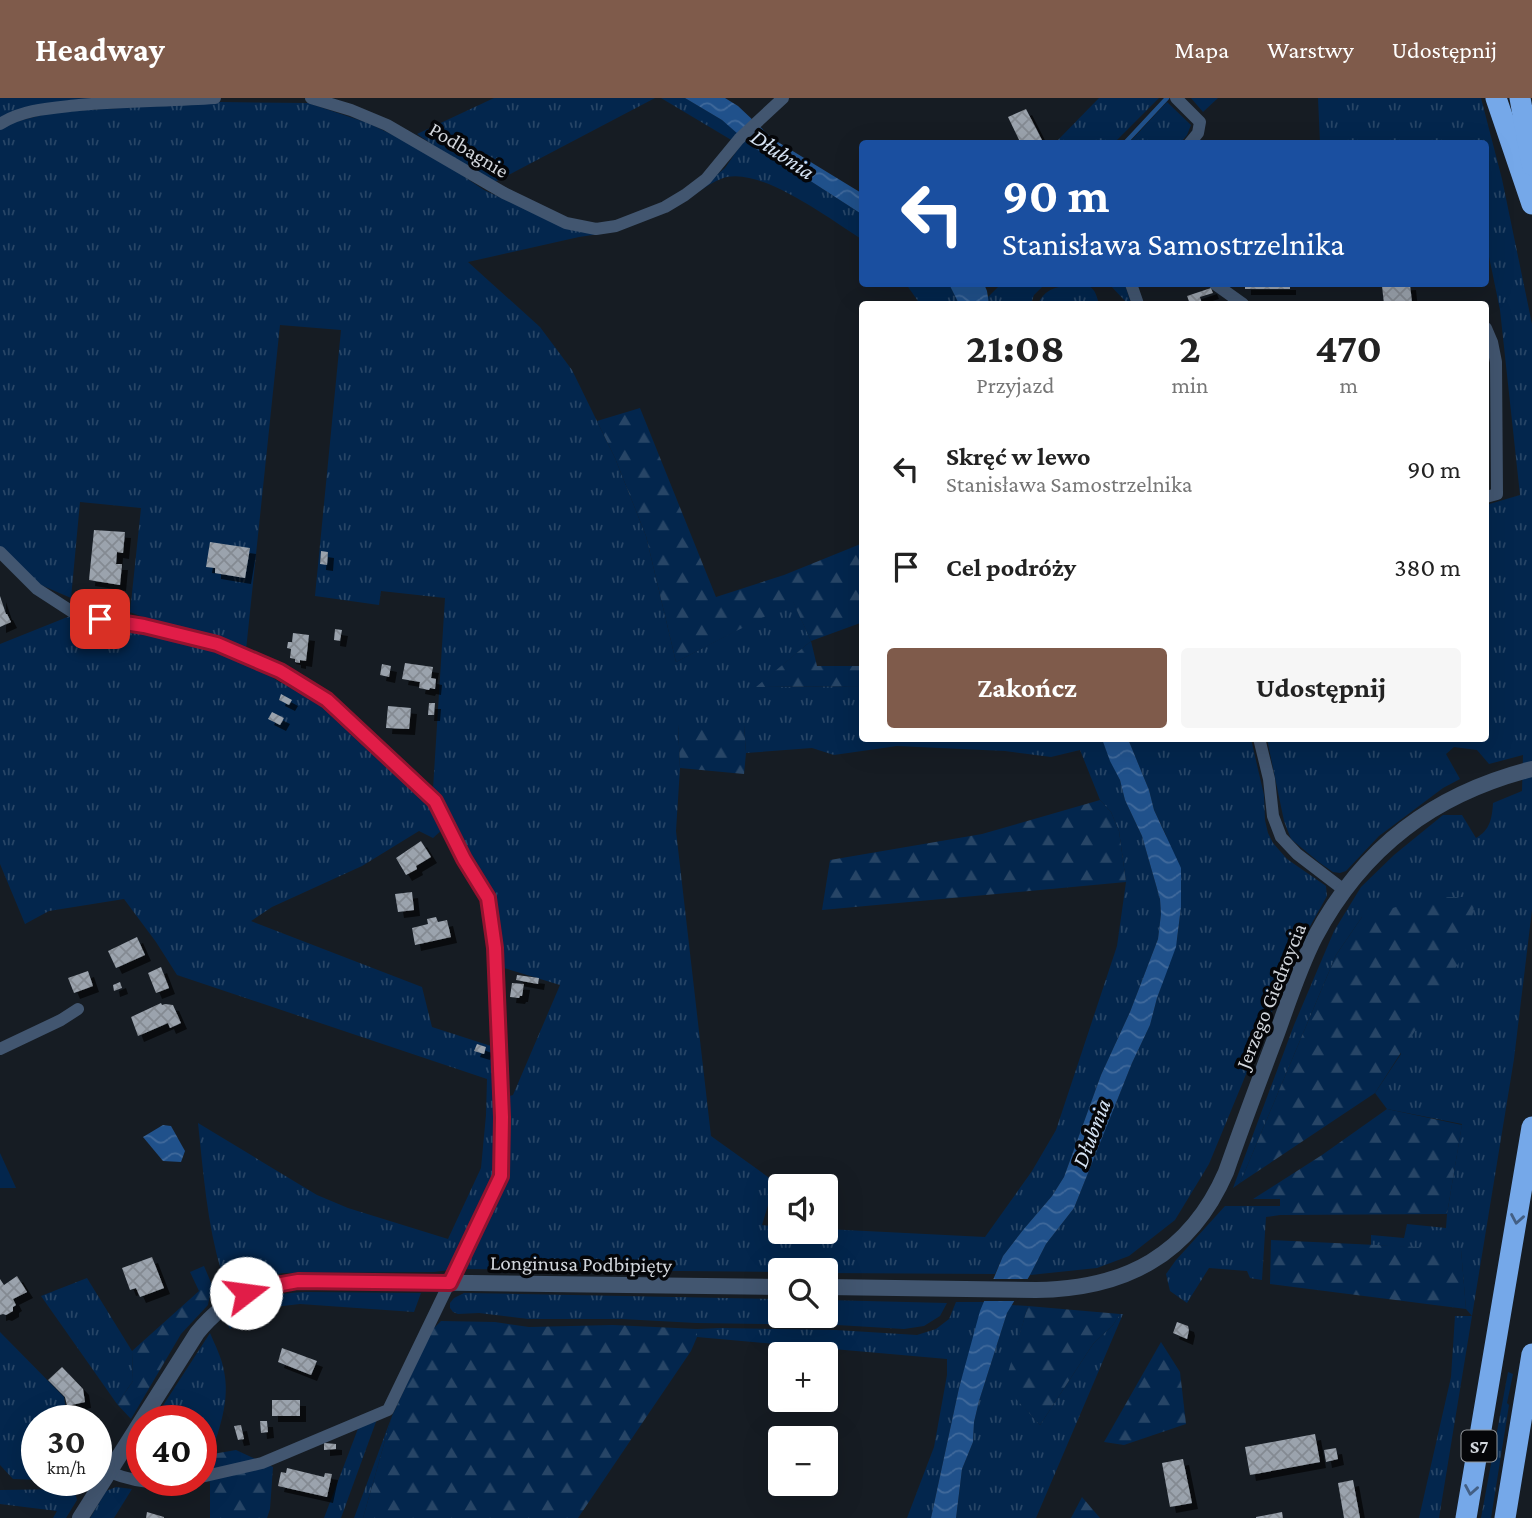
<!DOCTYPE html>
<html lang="pl">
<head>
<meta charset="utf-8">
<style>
	body { margin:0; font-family:"Crimson Pro",serif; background:#f6f6f6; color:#222; height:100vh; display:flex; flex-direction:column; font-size:26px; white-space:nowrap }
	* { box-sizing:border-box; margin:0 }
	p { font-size:23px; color:#767676 }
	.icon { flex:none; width:38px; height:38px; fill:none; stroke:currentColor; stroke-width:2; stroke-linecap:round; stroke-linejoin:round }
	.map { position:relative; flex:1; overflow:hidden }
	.drawer { position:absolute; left:859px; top:203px; width:630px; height:441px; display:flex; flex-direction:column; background:#fff; border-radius:7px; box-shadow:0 7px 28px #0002 }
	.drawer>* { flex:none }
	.top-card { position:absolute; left:859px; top:42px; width:630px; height:147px; border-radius:7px; box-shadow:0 7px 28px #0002; background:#1a4fa0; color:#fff; overflow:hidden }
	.tools { position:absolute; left:768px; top:1076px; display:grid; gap:14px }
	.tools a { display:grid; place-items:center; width:70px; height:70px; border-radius:7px; background:#fff; box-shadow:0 7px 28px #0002; font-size:35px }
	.speed { position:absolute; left:21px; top:1307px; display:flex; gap:14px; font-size:35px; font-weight:700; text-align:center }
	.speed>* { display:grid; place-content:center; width:91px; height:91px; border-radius:50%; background:#fff; box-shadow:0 7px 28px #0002; line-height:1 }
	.speed small { font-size:18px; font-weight:400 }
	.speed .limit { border:10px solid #d22; background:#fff; color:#111 }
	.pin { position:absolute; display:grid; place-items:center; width:60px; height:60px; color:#fff; margin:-30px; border-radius:14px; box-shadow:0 4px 10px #0006 }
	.me { position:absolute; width:77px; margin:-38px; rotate:75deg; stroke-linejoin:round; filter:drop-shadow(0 0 5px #0008) }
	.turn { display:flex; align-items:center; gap:24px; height:147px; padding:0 28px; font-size:32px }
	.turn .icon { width:91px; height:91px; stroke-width:2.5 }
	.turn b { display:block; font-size:49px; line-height:60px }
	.eta { display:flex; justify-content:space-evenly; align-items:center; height:119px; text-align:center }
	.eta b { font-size:42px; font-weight:700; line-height:49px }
	.primary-button { display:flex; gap:14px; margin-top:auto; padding:14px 28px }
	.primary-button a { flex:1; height:80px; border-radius:7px; background:#7f5b4b; color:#fff; font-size:28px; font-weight:700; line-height:80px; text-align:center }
	.primary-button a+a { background:#f6f6f6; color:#222 }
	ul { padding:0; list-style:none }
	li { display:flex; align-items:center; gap:21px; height:98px; padding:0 28px }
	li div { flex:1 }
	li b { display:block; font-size:26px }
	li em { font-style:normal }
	header { display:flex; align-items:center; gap:42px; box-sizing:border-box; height:98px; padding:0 35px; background:#7f5b4b; color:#fff }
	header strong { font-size:33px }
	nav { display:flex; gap:38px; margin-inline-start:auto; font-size:24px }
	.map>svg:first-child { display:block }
	.grass { fill:url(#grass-tufts); fill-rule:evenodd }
	.forest { fill:url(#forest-firs) }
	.water { fill:url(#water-waves) }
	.pier { fill:#161c23 }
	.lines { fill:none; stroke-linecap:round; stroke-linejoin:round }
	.stream { stroke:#20518b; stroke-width:4.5 }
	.building { fill:url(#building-cross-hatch); filter:url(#shadow) }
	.minor { stroke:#425670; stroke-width:12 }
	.tertiary { stroke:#425670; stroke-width:16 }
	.motorway { stroke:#75a8e9; stroke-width:21 }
	.oneway { stroke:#435f84 }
	.route-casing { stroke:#92132f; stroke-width:18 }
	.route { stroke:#e11d48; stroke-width:12 }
	.labels { text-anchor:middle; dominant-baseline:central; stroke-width:7; stroke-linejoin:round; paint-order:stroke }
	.shield { fill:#050609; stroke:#94989d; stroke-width:2 }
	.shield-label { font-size:19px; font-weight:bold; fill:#d2d6dc }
	.street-label { font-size:21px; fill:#d2d6dc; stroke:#050609 }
	.water-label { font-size:23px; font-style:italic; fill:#d5e3f4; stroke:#050609 }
</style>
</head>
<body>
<header>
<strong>Headway</strong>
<nav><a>Mapa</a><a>Warstwy</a><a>Udostępnij</a></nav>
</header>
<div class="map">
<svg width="1532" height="1420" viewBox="0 0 1532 1420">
	<defs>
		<pattern id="grass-tufts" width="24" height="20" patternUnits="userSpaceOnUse" patternTransform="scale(1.75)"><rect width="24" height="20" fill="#03264d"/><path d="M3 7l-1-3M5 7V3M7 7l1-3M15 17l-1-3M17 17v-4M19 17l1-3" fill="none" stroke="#274566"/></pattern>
		<pattern id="forest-firs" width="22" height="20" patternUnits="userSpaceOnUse" patternTransform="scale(1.75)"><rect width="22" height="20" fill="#03264d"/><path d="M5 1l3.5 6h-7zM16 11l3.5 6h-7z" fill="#274566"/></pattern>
		<pattern id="water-waves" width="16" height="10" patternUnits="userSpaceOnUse" patternTransform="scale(1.75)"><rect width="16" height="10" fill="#20518b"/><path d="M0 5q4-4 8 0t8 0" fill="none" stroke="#40699b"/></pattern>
		<pattern id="building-cross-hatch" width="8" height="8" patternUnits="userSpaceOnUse" patternTransform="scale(1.75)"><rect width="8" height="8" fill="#9ba3ad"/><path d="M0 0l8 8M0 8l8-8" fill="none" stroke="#848a92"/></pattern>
		<filter id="shadow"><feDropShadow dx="6" dy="6" stdDeviation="0" flood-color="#0009"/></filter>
	</defs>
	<rect width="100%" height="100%" fill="#161c23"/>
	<g class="grass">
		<path d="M0,0H100L0,21Z"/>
		<path d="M494,0H655L493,85L468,71L417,36Z"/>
		<path d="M661,0H685L722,22L738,35L733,43Z"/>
		<path d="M1099,0H1159L1114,45H1055Z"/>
		<path d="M1191,0H1218L1203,14Z"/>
		<path d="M1318,0H1481L1502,81L1532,226V812L1514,961L1439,1420H1419L1451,1279L1455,1218H1472L1466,1211L1461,1152L1371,1147V1137L1404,1140L1407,1126L1446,1130L1447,1116L1462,1026L1387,1011L1375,995L1401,956L1362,819L1336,857L1240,1085L1233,1090L1294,927L1334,833L1361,789L1394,757L1443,717H1462L1476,740C1490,732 1492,721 1493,705L1522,693L1523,657L1489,666L1477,652L1454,649L1446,656L1460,681L1443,690L1379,738L1346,773L1340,775L1333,774L1320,765L1291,741L1284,723L1267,641L1486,640V407L1520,397L1500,212L1486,144V46L1320,45Z"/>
		<path d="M220,4L308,5L368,25L426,53L484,92L571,132L599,136L579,139L468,164L540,229L572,272L615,360L646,438L676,564L793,503L811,543L757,589L863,588V640L1102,641L1110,662L1120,682L1125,702L1142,738L1160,801L1161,816L1158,841L1130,914L1101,977L1064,1079L1052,1098L1023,1132L1003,1158L995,1176L826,1175V1172H780V1174L466,1171L472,1148L508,1077L506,999L513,997L560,887L501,869L497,823L490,787L440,705L431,692L433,691L445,500L381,493L379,507L315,498L341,232L280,227L246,552L160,526L130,514L141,410L80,404L71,500L41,487L0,449V30L7,26L54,14ZM678,627H744L746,655L812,650L834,657L897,648L1005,653L1051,659L1080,652L1100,702L1111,714L1119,733L1126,784L1117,848L1056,1032L1032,1073L985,1139L826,1131V1134H780V1129L762,1127L775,1084L711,1038L676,733L680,670Z"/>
		<path d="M1167,4L1191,27L1187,37L1180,45H1129Z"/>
		<path d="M745,41L754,50L792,71L863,117V142C831,122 764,71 727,79C715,81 691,99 680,106L725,70Z"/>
		<path d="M906,186H949L959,206H920Z"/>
		<path d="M1001,186H1045L1034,197L1031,206H989L988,199Z"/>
		<path d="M1080,186C1094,187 1096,195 1099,206H1038C1046,188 1062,188 1080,186Z"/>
		<path d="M1109,186H1125L1131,206L1127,205Z"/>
		<path d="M70,518C111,532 151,535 193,545C220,551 245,563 269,575L273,580L281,585L291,586L308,597L354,635L431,708L444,730L433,740L419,733L362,768L272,809L251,823L422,889L432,929L491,948L495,961L497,1078L449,1172L434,1174L283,1175L248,1182L227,1191C208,1138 204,1081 198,1025L317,1097L348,1110L448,1141L481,1070L486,1017L487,981L177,877L156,844L124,801L49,813L25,826L0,766V546Z"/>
		<path d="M1128,641H1251L1264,697L1265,722L1268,735L1273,745L1287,761L1326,788L1327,798L1299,848L1209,1066L1175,1122L1129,1158L1097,1170L1030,1177L1046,1146L1074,1110L1132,965L1150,927L1157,900L1177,842L1181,809L1166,737L1154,712L1149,692Z"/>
		<path d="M0,1055L16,1090H0Z"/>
		<path d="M1225,1108H1281L1280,1117L1266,1119L1262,1182L1250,1180L1247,1173L1209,1170L1187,1205L1170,1193L1166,1176L1176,1162Z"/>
		<path d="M87,1180L132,1253L133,1283L117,1306L41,1198Z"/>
		<path d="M306,1194L421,1195L414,1214L300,1206L274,1209L240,1220L230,1231L225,1221C246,1201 278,1195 306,1194Z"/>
		<path d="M464,1195L780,1201V1218H826V1202L947,1205L940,1218L924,1228L904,1231L837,1227L696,1225L622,1221H528L479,1215L458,1216L453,1214L450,1210V1205L454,1200Z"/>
		<path d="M956,1204H984L959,1290L931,1420H907L934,1349L947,1277V1261L697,1239V1231L720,1230L836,1232L917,1237L936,1231L949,1221Z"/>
		<path d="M1011,1207L1028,1208L1005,1288L1040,1327L1093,1246L1113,1227L1120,1216H1123L1036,1420H956L962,1371L973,1344L974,1324L979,1303L1007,1215Z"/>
		<path d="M0,1234L64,1299L68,1323H37V1382L13,1381L0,1367Z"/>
		<path d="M210,1235C215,1247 222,1260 224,1273C230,1302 220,1329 211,1356L201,1358V1323H153Z"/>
		<path d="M1508,1274L1513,1276L1507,1305L1509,1307L1491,1420H1481Z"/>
		<path d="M392,1318L363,1420H354Z"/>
		<path d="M377,1321L341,1420H324L359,1328Z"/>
		<path d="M142,1340V1379L133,1377L127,1364Z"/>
		<path d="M116,1389L132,1391L114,1420H90L106,1393Z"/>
		<path d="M67,1391L75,1394L77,1402L66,1420H53L57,1413L0,1406V1392Z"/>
	</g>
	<g class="forest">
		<path d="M640,310L716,499L784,477L863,445V524L811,543L817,568H863V588L756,589L811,543L793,504L676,564L646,438L615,360L597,323Z"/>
		<path d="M678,626L744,627L746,655L744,676L680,670Z"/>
		<path d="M1100,702L1111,714L1119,733L1126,784L822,812L830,762L982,736Z"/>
		<path d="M1430,799H1476L1465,855L1375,995L1240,1085L1336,857L1362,819Z"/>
		<path d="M1387,1011L1462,1027L1447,1116L1280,1117V1101H1253L1322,1057Z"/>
		<path d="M1271,1142L1461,1151L1466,1211L1270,1186Z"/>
		<path d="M204,1168L212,1187L208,1207L181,1236L131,1321L117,1306L133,1283L132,1253L199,1193L190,1174Z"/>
		<path d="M1028,1208L1120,1216L1113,1227L1093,1246L1040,1327L1004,1288Z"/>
		<path d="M441,1223L495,1224L529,1229L613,1227L697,1231V1239L691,1253L578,1420H363L392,1318L432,1232Z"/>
		<path d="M1161,1244L1180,1274L1186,1326L1124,1347L1104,1344Z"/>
		<path d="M236,1352L273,1369L270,1411L267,1420H210V1386L208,1374L201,1375V1358Z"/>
		<path d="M1082,1399L1100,1420H1071Z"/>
	</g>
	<g class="water">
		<path d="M685,0H725L738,8L773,41L863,96V117L792,71L754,50L722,22Z"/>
		<path d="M949,186H984L987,193L989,206H959Z"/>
		<path d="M1102,641H1128L1149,692L1154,712L1181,770V809L1176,849L1157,900L1150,927L1132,965L1074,1110L1046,1146L1030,1177L1007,1215L979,1303L974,1324L973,1344L962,1371L956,1420H931L959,1290L980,1213L1003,1158L1023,1132L1052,1098L1064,1079L1101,977L1130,914L1158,841L1161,816L1160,801L1142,738L1125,702L1120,682L1110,663Z"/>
		<path d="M163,1027L171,1028L185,1053L181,1064L163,1063L143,1039Z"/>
	</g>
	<path class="pier" d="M990,1181H1032L1017,1203H981Z"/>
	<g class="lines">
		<path class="stream" d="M1124,46L1167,0"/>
	</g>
	<g class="building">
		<path d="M1026,11L1044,46H1021L1008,19Z"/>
		<rect x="1245" y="186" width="45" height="5"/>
		<path d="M1410,186L1412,205L1384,206L1382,188Z"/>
		<path d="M1211,190L1213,195L1200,199L1202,206H1190L1187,198Z"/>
		<path d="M94,432L125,434L123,455L117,454L116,466H122L120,487L89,482Z"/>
		<path d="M210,444L250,450L245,480L215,475V470L206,469Z"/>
		<path d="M321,453L328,454L327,467L320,466Z"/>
		<path d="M0,498L6,516H7L11,524L0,529Z"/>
		<path d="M335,531L342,532L340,543L334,542Z"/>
		<path d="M293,535L309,537L306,563L300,562V565L295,564V561L290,560L291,551L287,550L288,544H292Z"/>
		<path d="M405,565L433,569L431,580L436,581L435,591L430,590L429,592L419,590L420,584L402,581Z"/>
		<path d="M382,566L391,568L389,579L380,577Z"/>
		<path d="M281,596L292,602L289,607L279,602Z"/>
		<path d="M429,605H435L434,617H428Z"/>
		<path d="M388,608L411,610L409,631L386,630Z"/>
		<path d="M272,614L284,620L280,627L268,621Z"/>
		<path d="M421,743L431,759L416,768L417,771L406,777L396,760Z"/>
		<path d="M412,794L414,812L398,814L395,796Z"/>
		<path d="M436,819L438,824L447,822L451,839L415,847L412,830L428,826L427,821Z"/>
		<path d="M137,839L145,857L116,870L108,853Z"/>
		<path d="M161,869L169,890L156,895L148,875Z"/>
		<path d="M88,873L93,888L74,895L68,880Z"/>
		<path d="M517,877L539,880L538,886L516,882Z"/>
		<path d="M120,884L122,890L114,893L113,887Z"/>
		<path d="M512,885L524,886L522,898H520L519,900L510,899Z"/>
		<path d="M161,905L162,907L165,906L173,907L181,925L170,930L168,925L138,938L131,919Z"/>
		<path d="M477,946L486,949L484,956L474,953Z"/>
		<path d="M152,1159L164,1190L140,1199L136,1190L130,1192L122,1170Z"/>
		<path d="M17,1178L27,1194L13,1201L16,1207L13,1209V1213L6,1217L3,1216L0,1217V1181L4,1187Z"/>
		<path d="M1177,1224L1188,1228L1189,1232L1187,1241L1173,1235Z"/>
		<path d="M282,1250L317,1263L311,1277L278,1264Z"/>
		<path d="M62,1269L83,1291L85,1304L67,1308L65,1299L48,1282Z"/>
		<rect x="272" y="1302" width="28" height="16"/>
		<path d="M260,1323H267L268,1334L261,1335Z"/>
		<path d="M241,1327L244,1341L238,1342L234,1328Z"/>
		<path d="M1315,1336L1320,1364L1250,1377L1245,1349Z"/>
		<path d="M324,1345L336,1346V1351L324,1352Z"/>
		<path d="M1336,1350L1338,1361L1326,1364L1324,1352Z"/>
		<path d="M1183,1361L1192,1405L1170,1409L1162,1365Z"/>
		<path d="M287,1370L324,1379L325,1375L332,1376L327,1399L278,1388L281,1374L286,1375Z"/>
		<path d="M1353,1382L1360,1420H1344L1338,1385Z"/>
		<path d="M147,1414L164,1419V1420H146Z"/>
		<path d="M1282,1414L1283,1420H1256V1419Z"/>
	</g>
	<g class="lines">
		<g class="minor">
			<path d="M311,0L351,12L387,27L504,95L566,125L596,131L616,128L665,109L685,97L706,81L739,41L783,0"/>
			<path d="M1176,0L1200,24L1198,35L1189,46"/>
			<path d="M0,26C23,11 53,10 79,7C124,3 170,3 215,0"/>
			<path d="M1131,186L1138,206"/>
			<path d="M1215,186L1243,206"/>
			<path d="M1486,230L1492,244L1496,264L1497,396L1486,399"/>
			<path d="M0,454L37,491L74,515L144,528L217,546L280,573L327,602L435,703L464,761L488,800L495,850L502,1019L501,1078L388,1312L262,1365L201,1379"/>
			<path d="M1259,640L1269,681L1273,718L1281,739L1297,756L1344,792"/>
			<path d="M0,951L61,922L78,911"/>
			<path d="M109,1374C134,1384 159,1388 186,1382"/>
		</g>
		<g class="tertiary">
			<path d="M826,1189L1036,1192C1125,1191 1190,1157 1226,1074C1242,1028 1259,983 1276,938C1288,905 1299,870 1315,839C1363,749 1434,696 1532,671"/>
			<path d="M80,1420L197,1235C229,1196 262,1184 311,1183L780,1189"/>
		</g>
		<g class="motorway">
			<path d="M1496,0L1532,106"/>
			<path d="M1520,0L1532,67"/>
			<path d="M1466,1420L1532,1029"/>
			<path d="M1505,1420L1532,1256"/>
		</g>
	</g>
	<defs><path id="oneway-chevron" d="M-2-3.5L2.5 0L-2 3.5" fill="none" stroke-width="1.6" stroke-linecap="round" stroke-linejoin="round" transform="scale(1.75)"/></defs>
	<g class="oneway">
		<use href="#oneway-chevron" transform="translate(1517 1121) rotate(100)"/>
		<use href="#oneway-chevron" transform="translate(1471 1392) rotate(100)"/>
	</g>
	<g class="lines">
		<defs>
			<path id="route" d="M100,521L144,528L217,546L280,573L327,602L435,703L464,761L488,800L495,850L502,1019L501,1078L450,1185L298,1183L265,1189L246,1195"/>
		</defs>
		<use href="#route" class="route-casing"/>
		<use href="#route" class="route"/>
	</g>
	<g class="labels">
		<rect class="shield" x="1461.5" y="1332.5" width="35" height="31" rx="5"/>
		<g class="shield-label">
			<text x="1479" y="1348">S7</text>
		</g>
		<g class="street-label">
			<text transform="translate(469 52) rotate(31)">Podbagnie</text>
			<text transform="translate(1271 898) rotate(-68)">Jerzego Giedroycia</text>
			<text transform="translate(581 1166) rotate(1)">Longinusa Podbipięty</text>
		</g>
		<g class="water-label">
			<text transform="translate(783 56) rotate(34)">Dłubnia</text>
			<text transform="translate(1091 1035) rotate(-69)">Dłubnia</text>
		</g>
	</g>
</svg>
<div class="tools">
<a><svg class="icon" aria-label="sound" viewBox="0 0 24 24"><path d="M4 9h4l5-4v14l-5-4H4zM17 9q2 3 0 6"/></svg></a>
<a><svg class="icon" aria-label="search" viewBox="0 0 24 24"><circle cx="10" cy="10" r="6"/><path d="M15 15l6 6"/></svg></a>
<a>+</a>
<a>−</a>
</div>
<div class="speed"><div>30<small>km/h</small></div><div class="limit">40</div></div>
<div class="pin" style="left:100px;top:521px;background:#d93025"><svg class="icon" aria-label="arrive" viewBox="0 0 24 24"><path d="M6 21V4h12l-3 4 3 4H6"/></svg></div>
<svg class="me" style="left:246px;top:1195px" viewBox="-20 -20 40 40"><circle r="19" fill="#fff"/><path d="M0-13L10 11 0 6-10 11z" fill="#e11d48"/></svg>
<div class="top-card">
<div class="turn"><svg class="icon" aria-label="left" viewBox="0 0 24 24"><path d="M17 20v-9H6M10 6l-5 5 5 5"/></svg><div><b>90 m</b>Stanisława Samostrzelnika</div></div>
</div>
<section class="drawer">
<div class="eta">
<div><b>21:08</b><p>Przyjazd</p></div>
<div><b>2</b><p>min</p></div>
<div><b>470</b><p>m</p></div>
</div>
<ul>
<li><svg class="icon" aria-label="left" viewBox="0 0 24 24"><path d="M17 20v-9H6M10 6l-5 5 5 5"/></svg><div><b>Skręć w lewo</b><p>Stanisława Samostrzelnika</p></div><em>90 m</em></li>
<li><svg class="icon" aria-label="arrive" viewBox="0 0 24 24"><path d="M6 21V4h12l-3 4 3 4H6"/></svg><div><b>Cel podróży</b></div><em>380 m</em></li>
</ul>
<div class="primary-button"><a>Zakończ</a><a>Udostępnij</a></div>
</section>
</div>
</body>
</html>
